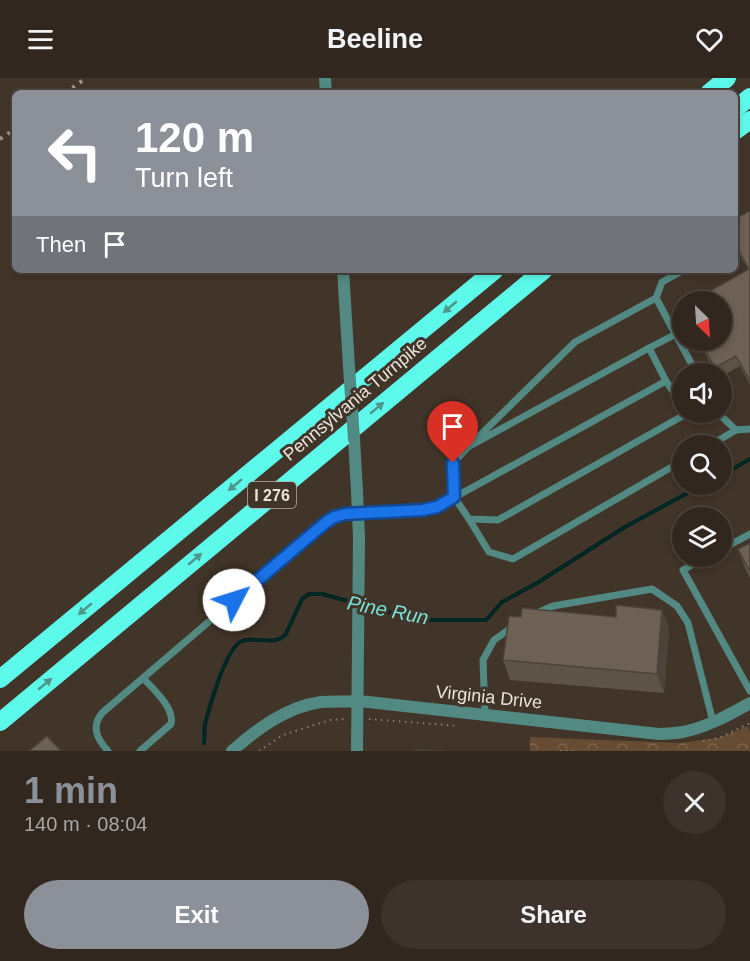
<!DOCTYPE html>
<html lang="en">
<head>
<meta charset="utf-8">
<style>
	body { margin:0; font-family:Arial,sans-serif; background:#3d332c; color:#f1f3f6; height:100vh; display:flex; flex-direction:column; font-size:22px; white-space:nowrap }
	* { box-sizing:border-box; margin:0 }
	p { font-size:20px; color:#a8a5a4 }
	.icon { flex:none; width:33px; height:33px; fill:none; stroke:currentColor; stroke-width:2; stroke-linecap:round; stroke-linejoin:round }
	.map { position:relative; height:673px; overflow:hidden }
	.sheet { display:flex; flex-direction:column; background:#31271f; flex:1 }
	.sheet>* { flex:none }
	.guide { position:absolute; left:12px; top:12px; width:726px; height:183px; border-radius:9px; box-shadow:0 3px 9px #0003,0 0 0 2px #4c443d; background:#8c9099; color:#fff; overflow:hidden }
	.needle { width:39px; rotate:155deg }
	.buttons { position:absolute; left:672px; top:213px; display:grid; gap:12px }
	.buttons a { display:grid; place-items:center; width:60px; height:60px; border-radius:50%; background:#31271f; box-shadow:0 3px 9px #0003,0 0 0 2px #4c443d; font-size:30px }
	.pin { position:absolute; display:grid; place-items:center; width:51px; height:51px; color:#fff; margin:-62px -26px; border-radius:50% 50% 50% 0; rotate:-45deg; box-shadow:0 0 6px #0007 }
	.pin .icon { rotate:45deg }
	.me { position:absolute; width:66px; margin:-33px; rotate:50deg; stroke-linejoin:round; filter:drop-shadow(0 0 4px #0008) }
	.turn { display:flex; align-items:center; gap:21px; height:126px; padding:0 24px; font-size:27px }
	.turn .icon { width:78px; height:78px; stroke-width:2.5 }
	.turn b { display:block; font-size:42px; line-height:51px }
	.then { display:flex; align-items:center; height:57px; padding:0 24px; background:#0003; gap:12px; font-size:22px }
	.round { display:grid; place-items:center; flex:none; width:63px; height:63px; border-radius:32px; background:#3d332c }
	.overview { display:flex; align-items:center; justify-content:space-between; height:102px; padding:0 24px }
	h1 { font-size:36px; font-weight:700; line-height:45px; color:#8c9099 }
	.cta { display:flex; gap:12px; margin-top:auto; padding:12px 24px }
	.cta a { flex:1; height:69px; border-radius:36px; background:#8c9099; color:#fff; font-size:24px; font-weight:700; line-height:69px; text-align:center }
	.cta a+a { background:#3d332c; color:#f1f3f6 }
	header { display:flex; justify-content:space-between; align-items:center; height:78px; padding:0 24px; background:#31271f; font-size:27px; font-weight:700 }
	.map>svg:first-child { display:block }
	.park { fill:url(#park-crowns) }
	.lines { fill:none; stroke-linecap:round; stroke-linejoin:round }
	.stream { stroke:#002623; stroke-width:4 }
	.path { stroke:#887d74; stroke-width:2; stroke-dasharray:1.5 4.5; stroke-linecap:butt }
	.service { stroke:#528982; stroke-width:7 }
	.tertiary { stroke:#528982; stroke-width:12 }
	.motorway { stroke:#5dfaeb; stroke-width:18 }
	.rail { stroke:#9c9289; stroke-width:4; stroke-dasharray:3 6; stroke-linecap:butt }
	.tertiary-bridge { stroke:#528982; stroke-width:12 }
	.wall { fill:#5e5348 }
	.shaded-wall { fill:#4c433b }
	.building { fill:#6d6054; stroke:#4c433b; stroke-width:1.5 }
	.oneway { fill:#4f978a }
	.route-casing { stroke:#114b97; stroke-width:15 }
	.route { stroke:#1a73e8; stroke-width:10 }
	.labels { text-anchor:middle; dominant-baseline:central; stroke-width:6; stroke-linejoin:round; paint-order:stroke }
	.shield { fill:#413429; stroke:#b7aea6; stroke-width:1.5 }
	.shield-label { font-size:16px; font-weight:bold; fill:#eae3db }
	.street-label { font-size:18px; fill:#eae3db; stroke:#413429 }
	.water-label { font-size:20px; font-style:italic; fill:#76e3d7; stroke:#413429 }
</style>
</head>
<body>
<header><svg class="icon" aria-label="menu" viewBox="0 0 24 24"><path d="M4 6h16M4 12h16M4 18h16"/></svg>Beeline<svg class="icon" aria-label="heart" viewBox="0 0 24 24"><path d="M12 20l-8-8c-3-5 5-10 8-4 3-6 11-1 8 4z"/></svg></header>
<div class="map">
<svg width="750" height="673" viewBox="0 0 750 673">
	<defs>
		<pattern id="park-crowns" width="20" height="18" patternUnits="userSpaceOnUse" patternTransform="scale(1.5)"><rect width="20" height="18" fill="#664c32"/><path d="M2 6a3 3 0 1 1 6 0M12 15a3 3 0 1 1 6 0" fill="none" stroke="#7c664f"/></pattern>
	</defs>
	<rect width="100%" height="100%" fill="#413429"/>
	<path class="park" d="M748,648L750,655V673H530V659L679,665L719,660Z"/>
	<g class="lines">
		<g class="stream">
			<path d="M722,397L750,381"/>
			<path d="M204,665C205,659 204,652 205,646C209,630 226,569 242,563C257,558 274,569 286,556L302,521L309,516H322L418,542H486L502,524L537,505L625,449L704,406"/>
		</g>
		<g class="path">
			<path d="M369,641L459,648"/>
			<path d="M703,663L719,660L750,645"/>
			<path d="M259,673L283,657L330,642L345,641"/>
			<path d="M560,673H578"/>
		</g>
		<g class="service">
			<path d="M656,220L662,204L684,192"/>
			<path d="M649,270L676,256"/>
			<path d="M666,303L682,327"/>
			<path d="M721,338L736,352L750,351"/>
			<path d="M709,368L736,352"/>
			<path d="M468,369L453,385L454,419L469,441L498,442L686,336L721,338L719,334"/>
			<path d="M469,441L489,474L513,481L682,383"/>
			<path d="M722,471L750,456"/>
			<path d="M708,478L683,492L750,613"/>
			<path d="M537,535L553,528L652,511L677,528L688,545L713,644"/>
			<path d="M485,637L483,582L494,562L514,548"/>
			<path d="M108,673C97,661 91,649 102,635L329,441L345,437L423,432L437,429L666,303L649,270L468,369L575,264L656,220L697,296"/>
			<path d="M140,673L171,646C175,630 153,611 143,600"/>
		</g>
		<g class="tertiary">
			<path d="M325,0L326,15"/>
			<path d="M343,192L349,289"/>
			<path d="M354,361L357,414"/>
			<path d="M232,673C257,651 286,629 321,624C333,623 346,624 359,623L659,656C667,656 675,655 683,654C707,649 729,637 750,625"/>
			<path d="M357,673L359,459"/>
		</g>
		<g class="motorway">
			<path d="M709,15L727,0"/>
			<path d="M735,31L750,19"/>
			<path d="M735,53L750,42"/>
			<path d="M0,601L495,192"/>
			<path d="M0,644L544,192"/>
		</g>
		<g class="rail">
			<path d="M65,15L86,0"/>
			<path d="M0,61L15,51"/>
		</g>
		<g class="tertiary-bridge">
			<path d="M349,289L354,361"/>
			<path d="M357,414L359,459"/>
		</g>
	</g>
	<g class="wall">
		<path d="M735,129L740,138L750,133V307L740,288L722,298V296H716L698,262H722V224H705L703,217L748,191L735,169Z"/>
		<path d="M750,465V500L745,490L738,471Z"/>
		<path d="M662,532L669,551L664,615L510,602L503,582L521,539H616Z"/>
	</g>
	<path class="shaded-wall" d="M662,532L669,551L664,615L657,596Z"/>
	<g class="building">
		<path d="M735,129L740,138L750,133V303L736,278L715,290L700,262H722V224H706L703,217L749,191L735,166Z"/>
		<path d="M750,465V494L738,471Z"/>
		<path d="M616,527L662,532L657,596L503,582L509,538L521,539L522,530L616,539Z"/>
		<path d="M47,658L61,673H29Z"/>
		<path d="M415,672L444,673H415Z"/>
	</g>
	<defs><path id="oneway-solid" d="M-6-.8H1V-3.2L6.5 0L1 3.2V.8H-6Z" transform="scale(1.5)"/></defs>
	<g class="oneway">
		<use href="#oneway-solid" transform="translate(450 229) rotate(140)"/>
		<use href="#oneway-solid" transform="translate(377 330) rotate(-40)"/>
		<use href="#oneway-solid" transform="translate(235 407) rotate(140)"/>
		<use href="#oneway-solid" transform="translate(195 481) rotate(-40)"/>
		<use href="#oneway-solid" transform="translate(85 531) rotate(140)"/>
		<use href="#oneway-solid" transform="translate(45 606) rotate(-40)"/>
	</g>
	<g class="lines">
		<defs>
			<path id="route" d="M234,522L325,445L334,439L345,436L423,432L437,429L454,419L453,385"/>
		</defs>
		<use href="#route" class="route-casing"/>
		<use href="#route" class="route"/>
	</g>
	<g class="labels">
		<rect class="shield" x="248" y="404" width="48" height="26" rx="4.5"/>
		<g class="shield-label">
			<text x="272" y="417">I 276</text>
		</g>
		<g class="street-label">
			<text transform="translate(355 321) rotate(-40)">Pennsylvania Turnpike</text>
			<text transform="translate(489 619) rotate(6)">Virginia Drive</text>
		</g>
		<g class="water-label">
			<text transform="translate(388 532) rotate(11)">Pine Run</text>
		</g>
	</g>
</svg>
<div class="buttons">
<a><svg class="needle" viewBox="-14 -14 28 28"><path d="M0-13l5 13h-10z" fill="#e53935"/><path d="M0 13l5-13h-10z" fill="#a8a5a4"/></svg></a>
<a><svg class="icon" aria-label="sound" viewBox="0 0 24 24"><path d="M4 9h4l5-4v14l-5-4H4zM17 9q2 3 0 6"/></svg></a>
<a><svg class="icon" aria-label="search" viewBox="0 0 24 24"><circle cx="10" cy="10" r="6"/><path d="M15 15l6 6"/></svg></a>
<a><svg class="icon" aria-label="layers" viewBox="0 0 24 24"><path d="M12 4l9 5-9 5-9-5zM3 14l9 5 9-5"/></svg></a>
</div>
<div class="pin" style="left:453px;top:385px;background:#d93025"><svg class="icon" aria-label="arrive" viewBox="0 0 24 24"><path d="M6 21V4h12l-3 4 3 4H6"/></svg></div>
<svg class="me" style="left:234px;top:522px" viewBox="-20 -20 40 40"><circle r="19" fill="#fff"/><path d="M0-13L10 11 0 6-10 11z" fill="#1a73e8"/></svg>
<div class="guide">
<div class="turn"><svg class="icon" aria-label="left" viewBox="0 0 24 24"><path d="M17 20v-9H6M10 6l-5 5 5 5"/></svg><div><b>120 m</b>Turn left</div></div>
<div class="then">Then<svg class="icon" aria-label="arrive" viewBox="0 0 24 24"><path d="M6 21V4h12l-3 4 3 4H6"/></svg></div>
</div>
</div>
<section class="sheet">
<div class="overview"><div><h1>1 min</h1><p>140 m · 08:04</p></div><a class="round"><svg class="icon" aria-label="close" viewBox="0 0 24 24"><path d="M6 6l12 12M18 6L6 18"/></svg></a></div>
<div class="cta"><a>Exit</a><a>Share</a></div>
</section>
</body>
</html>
